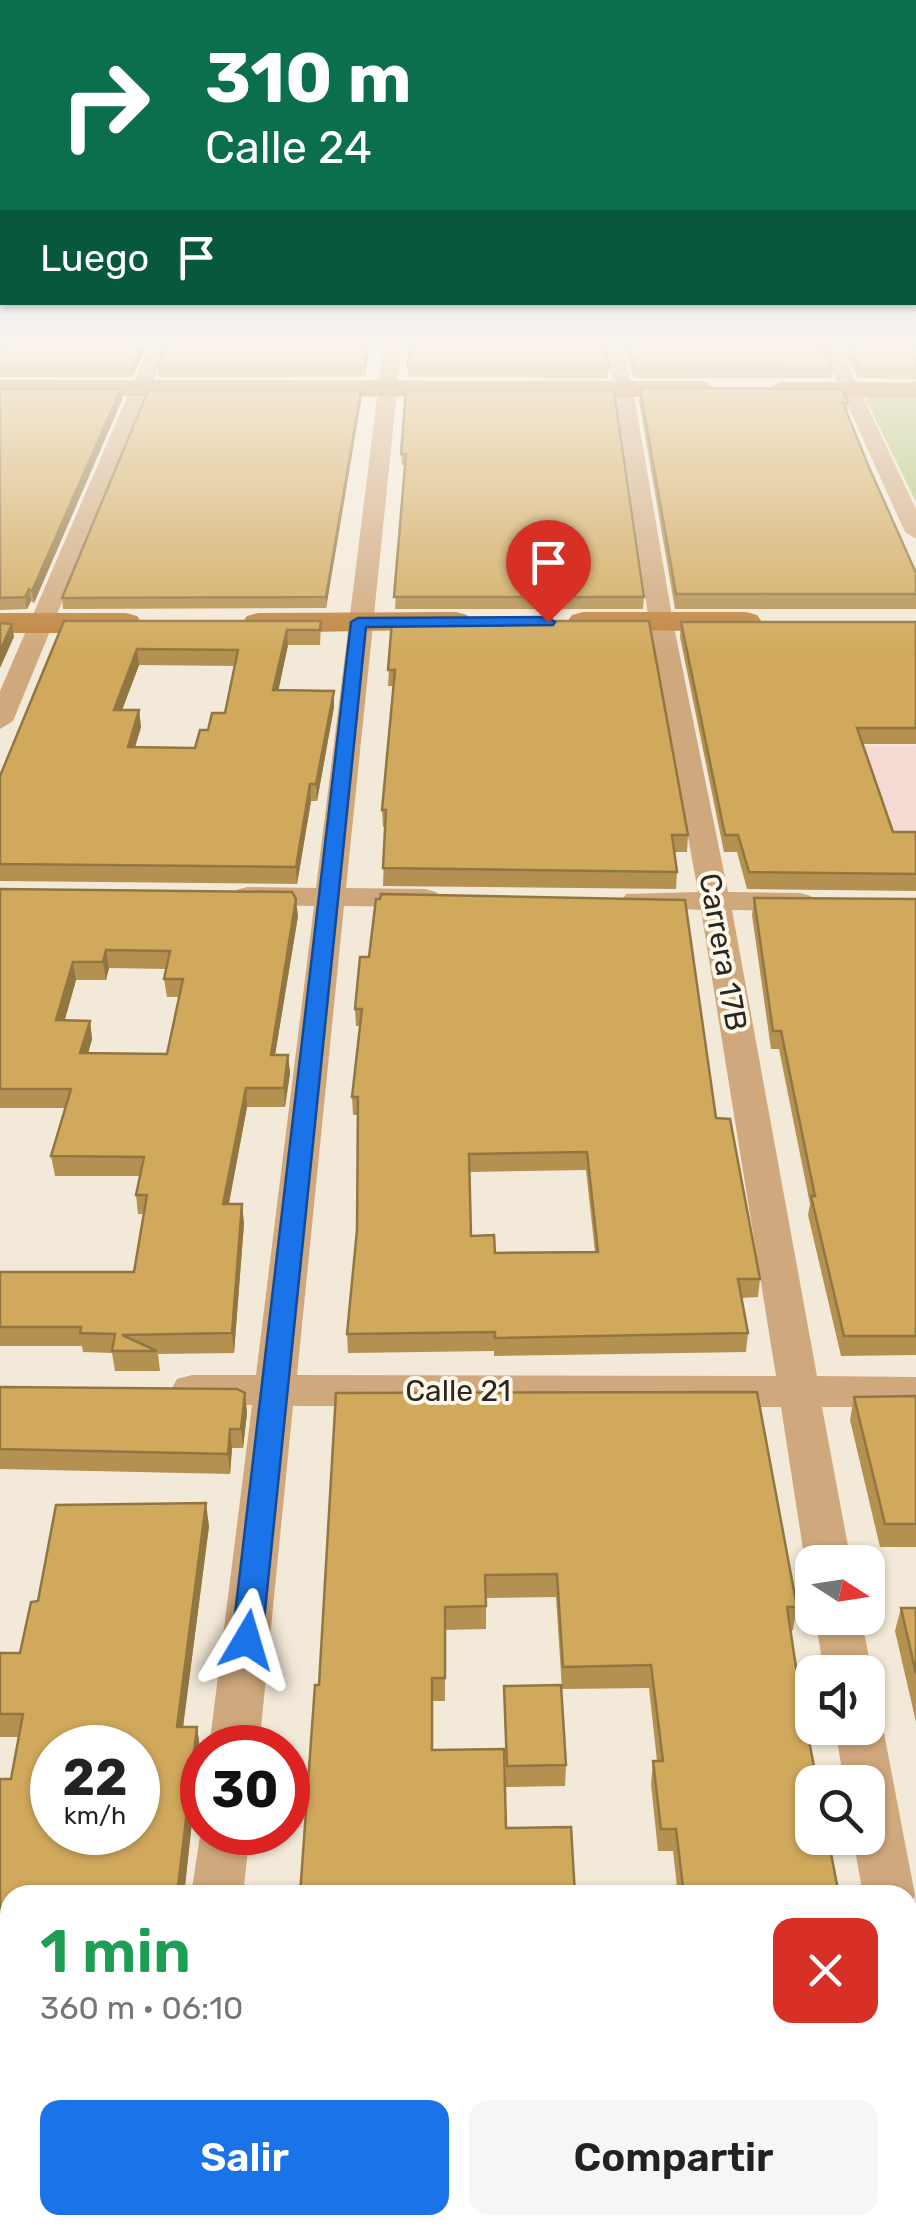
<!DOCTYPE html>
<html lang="es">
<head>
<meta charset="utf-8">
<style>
	body { margin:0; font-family:Rubik,sans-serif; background:#f6f6f6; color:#222; height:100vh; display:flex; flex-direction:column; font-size:38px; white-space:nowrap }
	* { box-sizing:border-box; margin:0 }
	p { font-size:32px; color:#767676 }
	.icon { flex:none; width:55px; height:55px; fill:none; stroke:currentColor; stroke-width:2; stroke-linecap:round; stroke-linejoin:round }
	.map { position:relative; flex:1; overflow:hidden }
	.panel { position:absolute; left:0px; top:1885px; width:918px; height:350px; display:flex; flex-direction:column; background:#fff; border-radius:30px 30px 0 0; box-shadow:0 2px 8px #0004 }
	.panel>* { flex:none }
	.hud { position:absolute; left:0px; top:0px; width:918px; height:305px; box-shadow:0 2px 8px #0004; background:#0b6e4f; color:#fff; overflow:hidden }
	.needle { width:65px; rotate:102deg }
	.buttons { position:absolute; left:795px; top:1545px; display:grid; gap:20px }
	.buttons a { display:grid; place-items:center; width:90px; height:90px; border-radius:20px; background:#fff; box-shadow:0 2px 8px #0004; font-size:50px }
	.speed { position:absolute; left:30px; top:1725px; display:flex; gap:20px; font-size:50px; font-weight:700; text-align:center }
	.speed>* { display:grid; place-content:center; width:130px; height:130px; border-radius:50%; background:#fff; box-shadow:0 2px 8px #0004; line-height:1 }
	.speed small { font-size:25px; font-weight:400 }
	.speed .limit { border:15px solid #d22; background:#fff; color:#111 }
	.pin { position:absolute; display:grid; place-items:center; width:85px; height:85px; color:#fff; margin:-102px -42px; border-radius:50% 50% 50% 0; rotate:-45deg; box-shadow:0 0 10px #0007 }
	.pin .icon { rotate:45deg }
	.me { position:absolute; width:110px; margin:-55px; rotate:7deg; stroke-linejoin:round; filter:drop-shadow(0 0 8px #0008) }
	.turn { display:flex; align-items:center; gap:35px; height:210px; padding:0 40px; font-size:45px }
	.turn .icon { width:130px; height:130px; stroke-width:2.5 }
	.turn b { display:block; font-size:70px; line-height:85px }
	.then { display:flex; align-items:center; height:95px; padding:0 40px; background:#0003; gap:20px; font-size:38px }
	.round { display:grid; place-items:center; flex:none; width:105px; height:105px; border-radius:20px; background:#f6f6f6 }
	.head { display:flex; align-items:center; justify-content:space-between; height:170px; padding:0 40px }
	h1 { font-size:60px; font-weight:600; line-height:75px; color:#1e9e55 }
	.action { display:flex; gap:20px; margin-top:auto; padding:20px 40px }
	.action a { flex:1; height:115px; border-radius:20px; background:#1a73e8; color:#fff; font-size:40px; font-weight:600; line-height:115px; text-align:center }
	.action a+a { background:#f6f6f6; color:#222 }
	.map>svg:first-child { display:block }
	.industrial { fill:#f4dad3 }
	.green { fill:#adc176 }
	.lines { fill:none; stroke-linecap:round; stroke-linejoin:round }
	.street { fill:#d0a87d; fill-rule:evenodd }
	.secondary { fill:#c08540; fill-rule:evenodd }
	.wall { fill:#b49150; fill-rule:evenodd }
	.shaded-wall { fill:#927641 }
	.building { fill:#d1a95d; stroke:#927641; stroke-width:2.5; fill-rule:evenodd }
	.route { fill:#1a73e8; stroke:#114b97; stroke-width:2.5 }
	.labels { text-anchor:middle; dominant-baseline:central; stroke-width:8; stroke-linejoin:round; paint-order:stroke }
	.street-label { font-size:30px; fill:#2a2620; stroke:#fff7e9 }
</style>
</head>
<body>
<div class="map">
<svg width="916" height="2235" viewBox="0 0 916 2235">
	<rect width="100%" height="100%" fill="#f3e9d8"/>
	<path class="industrial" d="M916,746V887L823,747Z"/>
	<path class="green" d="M864,396H916V502Z"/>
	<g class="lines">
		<g class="street">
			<path d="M151,342H169L13,721L0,729V691Z"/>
			<path d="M384,342H402L346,888L425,889L436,892L440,898L436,904L425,907L344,906L297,1375L776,1376L701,910L626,906L622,900L626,894L698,892L649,622L615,389L603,342H621L633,389L673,622L728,892L800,893L811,896L815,902L811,908L800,911L732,910L817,1376L916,1377V1407H822L851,1562H812V1575L805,1562L781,1407L293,1406L259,1748H209L252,1405H192L177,1401L171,1390L177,1379L192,1375H256L314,906L247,905L236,902L232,896L236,890L247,887L316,888Z"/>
			<path d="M819,342H837L916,509V539L905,532Z"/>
			<path d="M815,1618H861L872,1672L868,1681V1672H824Z"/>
			<path d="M868,1710L876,1713L883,1728L915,1895L908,1913V1895H863L853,1838H868V1782H844L835,1728H868Z"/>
			<path d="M202,1823V1832H250L243,1895H191Z"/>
			<path d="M908,1966L916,1969V2067L908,2063Z"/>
			<path d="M147,2225H207L206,2235H146Z"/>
		</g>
		<g class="secondary">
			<path d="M0,380L703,381L716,389L703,397L0,396Z"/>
			<path d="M780,382H916V398L771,395L767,390Z"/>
			<path d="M456,612L467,615L472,622L467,629L258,633L247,630L242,623L247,616L258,613Z"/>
			<path d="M583,612H746L757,615L762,622L757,629L746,632L572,629L567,622L572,615Z"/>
			<path d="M0,613H126L137,616L142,623L137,630L126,633H0Z"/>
		</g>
	</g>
	<g class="wall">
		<path d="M0,342H149L132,377H0Z"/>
		<path d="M167,342H382L379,349L370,348L365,377H159L158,366Z"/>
		<path d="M403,342H603L609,367L608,378L408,377L409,353L405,352Z"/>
		<path d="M622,342H821L832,368L831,378H634Z"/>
		<path d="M839,342H916V379L858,378Z"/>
		<path d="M640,388L848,403L847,412L868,465L916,573V609H675L639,401Z"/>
		<path d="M0,389H121L122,400L34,603L31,601L27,609L0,610Z"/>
		<path d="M406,390L644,597L643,609H395L405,465H402L401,454Z"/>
		<path d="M361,391V401L326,608L63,609L62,598Z"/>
		<path d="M64,621H321L320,645H288L278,690L334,691V707L317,801H311L297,884L0,881V776ZM139,665L235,666L225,713L208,730L195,748L135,747L141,727L139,710H122Z"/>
		<path d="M392,621L688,835L687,852H674L677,872L676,889L383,886L385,827H383L382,810L394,686H388Z"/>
		<path d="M681,622H916V744H863L893,832H916V891L747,889L737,852H724L680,637Z"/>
		<path d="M0,889L298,916L275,1055H288L290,1073L285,1107H247L229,1204L244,1223L234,1353L158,1354L160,1371H115L112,1353L83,1352L82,1346H0V1272H134L143,1214H138L136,1195L140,1176H55L51,1156L65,1108H0ZM109,968L167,969L164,979L167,997H179L167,1054L88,1053L92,1039L90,1021L65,1020L76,980H106Z"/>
		<path d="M754,898L916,899V1355L841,1356L808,1215L810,1204L779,1049H771L752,915Z"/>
		<path d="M360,957L716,1118L760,1279L758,1297L742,1298L748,1333L746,1352L494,1356V1351L348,1353L347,1334L357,1230L358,1115H353L352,1097L360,1026H356L355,1009ZM586,1170L595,1252L495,1253L471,1236L470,1172Z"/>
		<path d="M0,1387L245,1393L247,1413L243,1448H232L230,1474L0,1469Z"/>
		<path d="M336,1393L797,1607L793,1630H790L800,1694L839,1895H678L673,1851H658L651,1784L653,1761H657L649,1688L562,1689L556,1597L486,1598V1629L445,1630V1701H432L433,1750L506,1828L575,1895L319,1685Z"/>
		<path d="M916,1396V1547H880L850,1420L854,1397Z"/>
		<path d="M209,1526L183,1727H197L200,1749L184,1895H10L112,2225L111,2235H0L7,1930H0V1779H11L19,1737H0V1653H20L38,1601Z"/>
		<path d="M901,1608H916V1722L895,1631Z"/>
		<path d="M504,1686L566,1765L565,1786L506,1787Z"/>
	</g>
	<g class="shaded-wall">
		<path d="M143,342H149L132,377L131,366Z"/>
		<path d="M369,342L370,348L365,377V367Z"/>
		<path d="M121,389L122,400L34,603L32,591Z"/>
		<path d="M361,391V401L326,608V597Z"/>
		<path d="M29,589L31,601L27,609L25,597Z"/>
		<path d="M12,624L14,637L0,668V651Z"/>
		<path d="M287,630L288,645L275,707L273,690Z"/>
		<path d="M137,649L139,665L116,726L114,710Z"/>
		<path d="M334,691V707L317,801L316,784Z"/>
		<path d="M139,710L141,727L130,764L128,747Z"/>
		<path d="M310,784L311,801L297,884L296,867Z"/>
		<path d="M296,899L298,916L272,1073L271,1055Z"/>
		<path d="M106,950L109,968L106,980L103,962Z"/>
		<path d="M73,962L76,980L59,1039L56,1020Z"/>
		<path d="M90,1021L92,1039L83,1072L80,1053Z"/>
		<path d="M288,1055L290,1073L285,1107L284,1088Z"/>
		<path d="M246,1088L247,1107L225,1223L223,1204Z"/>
		<path d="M242,1204L244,1223L234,1353L232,1333Z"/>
		<path d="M245,1393L247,1413L243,1448L241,1429Z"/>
		<path d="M230,1429L232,1448L230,1474L228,1454Z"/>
		<path d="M206,1503L209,1526L180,1750L177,1727Z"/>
		<path d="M197,1727L200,1749L184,1895H177Z"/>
		<path d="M104,2225H112L111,2235H102Z"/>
	</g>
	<g class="building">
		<path d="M0,342H143L131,366L0,367Z"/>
		<path d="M167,342H369L365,367L158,366Z"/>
		<path d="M406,342H603L609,367H408L410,342Z"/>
		<path d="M626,342H821L832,368L635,367Z"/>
		<path d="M846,342H916V368H860Z"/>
		<path d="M640,388L842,389L848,403H843L868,465L916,573V594H676Z"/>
		<path d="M0,389H121L32,591L29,589L25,597L0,598Z"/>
		<path d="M406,390L614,391L644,597H394L406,454H401Z"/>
		<path d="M148,391H361L326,597L62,598Z"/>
		<path d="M64,621H321L320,630H287L273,690L334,691L316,784H310L296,867L0,864V776ZM137,649L238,650L225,713H212L208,730H200L195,748L128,747L139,710H114Z"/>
		<path d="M392,621H649L688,835H672L677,872L383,868L386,810H382L395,670H388Z"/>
		<path d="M681,622H916V728H857L893,832H916V874L749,872L738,835H725Z"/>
		<path d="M0,623L12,624L0,651Z"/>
		<path d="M0,889L292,892L296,899L271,1055H288L284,1088H246L223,1204H242L232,1333L122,1335L157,1351H112L115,1334L80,1333L81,1327H0V1272H134L147,1195H136L144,1157L51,1156L71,1089H0ZM106,950L170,951L164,979H183L167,1054L80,1053L90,1021L56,1020L73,962H103Z"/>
		<path d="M381,894L685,900L716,1118L730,1119L760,1279H738L748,1333L495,1338V1332L347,1334L357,1230L358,1097H352L362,1009H355L360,957H369L376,899H380ZM587,1152L598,1252L495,1253L494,1235L471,1236L469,1154Z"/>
		<path d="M754,898L916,899V1336H844L811,1196H815L781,1031H773Z"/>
		<path d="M0,1387L237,1389L245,1393L241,1429H230L228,1454L0,1449Z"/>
		<path d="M757,1392L797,1607H787L800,1694L817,1782H812V1838H828L839,1895H684L676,1829H661L653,1761H663L651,1665L563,1667L557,1574L485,1575L486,1606L445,1607V1678H432V1750L504,1749L506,1828L571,1827L575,1895H300L315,1685H319L336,1393Z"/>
		<path d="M916,1396V1524H885L854,1397Z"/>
		<path d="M206,1503L177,1727H197L177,1895H10V1908H0V1779H11L23,1714H0V1653H20L31,1602L38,1601L56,1505ZM52,1748H138V1832H52Z"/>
		<path d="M901,1608H916V1674Z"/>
		<path d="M561,1685L566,1765L507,1766L504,1686Z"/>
		<path d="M10,1910V2225H104L102,2235H0V1969Z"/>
		<path d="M908,2198H910L916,2235H257V2225H908Z"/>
	</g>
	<linearGradient id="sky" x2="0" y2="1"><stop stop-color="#7dbdf0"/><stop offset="0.52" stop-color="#faf5ed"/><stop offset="1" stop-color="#faf5ed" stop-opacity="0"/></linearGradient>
	<rect width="916" height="655" fill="url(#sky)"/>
	<path class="route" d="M548,617L555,622L553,625L366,627L262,1640L258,1649L247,1653L236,1649L232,1640L351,622L358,618Z"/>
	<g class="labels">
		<g class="street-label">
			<text transform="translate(723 952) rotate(80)">Carrera 17B</text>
			<text x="458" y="1391">Calle 21</text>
		</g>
	</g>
</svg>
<div class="buttons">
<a><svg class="needle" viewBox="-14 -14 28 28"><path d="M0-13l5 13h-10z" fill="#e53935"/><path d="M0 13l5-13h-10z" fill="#767676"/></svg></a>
<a><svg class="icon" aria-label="sound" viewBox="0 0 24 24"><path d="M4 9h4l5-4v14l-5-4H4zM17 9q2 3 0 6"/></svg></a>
<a><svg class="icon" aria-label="search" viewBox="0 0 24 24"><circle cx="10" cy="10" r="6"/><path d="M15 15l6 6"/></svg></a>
</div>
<div class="speed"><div>22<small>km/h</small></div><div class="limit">30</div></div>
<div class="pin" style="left:548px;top:622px;background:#d93025"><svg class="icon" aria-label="arrive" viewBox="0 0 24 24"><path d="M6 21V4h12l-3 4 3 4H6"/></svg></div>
<svg class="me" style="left:247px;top:1640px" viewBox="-20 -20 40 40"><path d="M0-17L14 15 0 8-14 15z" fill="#1a73e8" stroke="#fff" stroke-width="4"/></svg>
<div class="hud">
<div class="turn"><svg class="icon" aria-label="right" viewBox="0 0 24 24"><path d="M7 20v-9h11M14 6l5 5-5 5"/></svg><div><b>310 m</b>Calle 24</div></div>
<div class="then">Luego<svg class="icon" aria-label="arrive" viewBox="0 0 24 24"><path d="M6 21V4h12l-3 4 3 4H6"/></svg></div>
</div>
<section class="panel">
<div class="head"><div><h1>1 min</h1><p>360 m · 06:10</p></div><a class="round" style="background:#d93025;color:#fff"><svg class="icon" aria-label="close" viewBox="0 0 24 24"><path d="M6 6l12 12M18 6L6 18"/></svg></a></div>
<div class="action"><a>Salir</a><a>Compartir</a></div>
</section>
</div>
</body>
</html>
